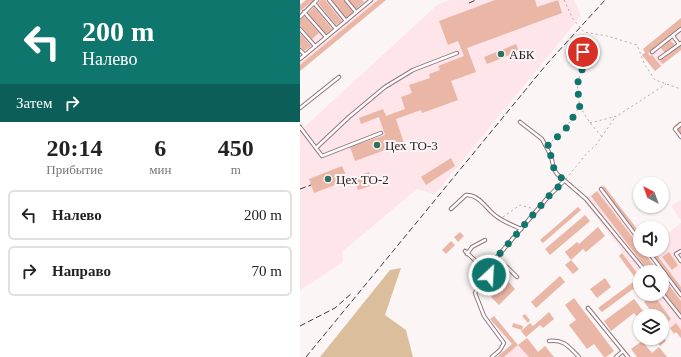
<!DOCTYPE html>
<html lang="ru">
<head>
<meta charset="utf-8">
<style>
	body { margin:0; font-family:Georgia,serif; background:#f2f2f2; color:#222; height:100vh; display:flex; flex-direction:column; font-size:15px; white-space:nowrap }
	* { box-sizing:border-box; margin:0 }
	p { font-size:13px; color:#767676 }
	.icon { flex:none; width:22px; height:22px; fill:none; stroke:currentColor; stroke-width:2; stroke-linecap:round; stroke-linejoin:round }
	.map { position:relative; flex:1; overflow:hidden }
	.details { display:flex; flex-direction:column; background:#fff; width:300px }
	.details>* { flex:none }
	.top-card { background:#0f766e; color:#fff; overflow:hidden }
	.needle { width:26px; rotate:319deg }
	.buttons { position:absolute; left:333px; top:177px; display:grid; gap:8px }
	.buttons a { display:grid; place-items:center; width:36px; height:36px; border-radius:50%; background:#fff; box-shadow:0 1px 3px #0004; font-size:20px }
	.pin { position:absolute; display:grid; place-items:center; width:34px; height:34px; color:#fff; margin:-17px; border:2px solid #fff; border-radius:50%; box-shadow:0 1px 4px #0007 }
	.me { position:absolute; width:44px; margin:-22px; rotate:25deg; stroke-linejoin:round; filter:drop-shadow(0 0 3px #0008) }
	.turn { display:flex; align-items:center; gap:14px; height:84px; padding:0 16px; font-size:18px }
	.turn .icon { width:52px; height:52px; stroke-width:2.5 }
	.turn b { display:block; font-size:28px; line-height:34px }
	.then { display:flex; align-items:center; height:38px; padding:0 16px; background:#0003; gap:8px; font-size:15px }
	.eta { display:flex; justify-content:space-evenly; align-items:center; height:68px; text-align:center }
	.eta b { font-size:24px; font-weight:700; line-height:28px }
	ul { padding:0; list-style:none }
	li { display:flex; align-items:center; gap:12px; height:50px; margin:0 8px 6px; padding:0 8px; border:2px solid #e0e0e0; border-radius:6px }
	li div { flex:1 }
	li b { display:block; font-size:15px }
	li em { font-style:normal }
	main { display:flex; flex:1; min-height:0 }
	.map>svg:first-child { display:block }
	.built { fill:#fee5ea }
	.green { fill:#dbbe9c }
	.building { fill:#eab6a5 }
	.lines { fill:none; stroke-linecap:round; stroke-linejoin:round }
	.service-casing { stroke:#92757b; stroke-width:4.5 }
	.path { stroke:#b2a9ab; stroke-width:1; stroke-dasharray:2 3; stroke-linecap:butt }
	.service { stroke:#fff; stroke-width:2.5 }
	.rail { stroke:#44393b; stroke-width:1; stroke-dasharray:6 3; stroke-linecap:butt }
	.route { stroke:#0f766e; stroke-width:7; stroke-dasharray:0 12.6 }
	.poi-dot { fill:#31705e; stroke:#fcf5f6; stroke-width:1.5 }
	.labels { text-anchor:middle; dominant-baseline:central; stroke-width:4; stroke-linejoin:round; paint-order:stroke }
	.poi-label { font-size:13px; fill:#271c1e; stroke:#fcf5f6; text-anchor:start }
</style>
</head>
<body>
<main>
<section class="details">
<div class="top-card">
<div class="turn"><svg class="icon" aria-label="left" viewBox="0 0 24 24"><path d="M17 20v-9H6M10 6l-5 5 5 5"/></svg><div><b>200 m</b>Налево</div></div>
<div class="then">Затем<svg class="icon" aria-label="right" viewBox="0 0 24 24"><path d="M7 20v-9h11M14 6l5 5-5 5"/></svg></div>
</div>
<div class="eta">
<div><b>20:14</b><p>Прибытие</p></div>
<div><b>6</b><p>мин</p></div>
<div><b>450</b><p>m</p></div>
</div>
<ul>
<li><svg class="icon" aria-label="left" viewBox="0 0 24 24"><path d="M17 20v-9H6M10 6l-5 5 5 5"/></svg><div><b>Налево</b></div><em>200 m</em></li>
<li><svg class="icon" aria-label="right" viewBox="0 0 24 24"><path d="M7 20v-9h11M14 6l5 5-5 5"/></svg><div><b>Направо</b></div><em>70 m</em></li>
</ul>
</section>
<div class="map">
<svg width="381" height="357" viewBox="0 0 381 357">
	<rect width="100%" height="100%" fill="#fcf5f6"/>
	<g class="built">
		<path d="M6,0H86L0,71V5Z"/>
		<path d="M150,0H274L281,16L135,194L117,189L42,252L43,262L0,290V131L137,5Z"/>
		<path d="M381,18V50L355,71L342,55L345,52L343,49Z"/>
		<path d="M304,186L340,233V250H362V238L381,223V338L348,294H362V272H340V284L319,256L322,253L321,249L284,201Z"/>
		<path d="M381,200V220L371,206Z"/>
		<path d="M227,338L243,357H204Z"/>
	</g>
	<path class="green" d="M101,268L85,315L106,330L113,357H20L90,270Z"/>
	<g class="building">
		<path d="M6,0H14L0,11V5Z"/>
		<path d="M21,0H25L42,21L36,25L18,3Z"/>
		<path d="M32,0H43L53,12L46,18Z"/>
		<path d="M49,0H62L64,2L56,9Z"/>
		<path d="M78,0H86L0,71V65Z"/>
		<path d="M195,0H235L237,7L258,0L262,13L167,48L176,72L151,81L158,100L122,113L121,110L96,119L104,143L55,161L50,147L85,135L79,117L61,124L59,118L83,109L86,116L105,109L101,97L112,93L109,85L130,78L129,74L140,70L138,66L164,56L158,41L148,45L139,21Z"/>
		<path d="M14,7L32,29L26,34L8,13Z"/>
		<path d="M4,16L19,33L12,39L0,25V20Z"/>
		<path d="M381,18V26L348,53L350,56L352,55L361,66L355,71L342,55L345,53L343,49Z"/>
		<path d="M0,33L11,46L4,51L0,46Z"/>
		<path d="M370,40L375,45L365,53L361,48Z"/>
		<path d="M276,43L279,46L275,50L272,48Z"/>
		<path d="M216,44L219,51L187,64L184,57Z"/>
		<path d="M381,45V50L363,64L360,61Z"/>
		<path d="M379,122L381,125V135L374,126Z"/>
		<path d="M151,158L155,166L126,185L121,177Z"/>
		<path d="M42,166L48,180L14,193L9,179Z"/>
		<path d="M69,172L71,178L67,179L70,186L58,190L56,184L50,186L48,180Z"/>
		<path d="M304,186L340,233V238L302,188Z"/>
		<path d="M297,191L340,247V250H342L359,272H349L291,196Z"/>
		<path d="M278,207L281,210L243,243L240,240Z"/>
		<path d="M285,215L290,221L250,255L245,249Z"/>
		<path d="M298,227L305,236L286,252L283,249L271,260L265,252L277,242L279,244Z"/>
		<path d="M160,232L164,236L158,242L154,237Z"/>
		<path d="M151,241L155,245L146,254L142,250Z"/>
		<path d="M349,250H353L381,287V292Z"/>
		<path d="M369,252L378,265L372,270L362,257Z"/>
		<path d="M322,253L340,277V284L319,256Z"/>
		<path d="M271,260L279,269L273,274L265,265Z"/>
		<path d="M260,276L265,282L236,308L231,302Z"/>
		<path d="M362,276L381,301V314L362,289Z"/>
		<path d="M305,278L311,287L297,298L290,289Z"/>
		<path d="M336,280L340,285V291L337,293L333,289L302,312L298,308Z"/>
		<path d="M208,281L215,289L199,305L191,297Z"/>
		<path d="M348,294H353L371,319L362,326V316H355L344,302L350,297Z"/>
		<path d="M274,298L314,351L306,357H304L294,344L287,349L269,325L276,320L265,305Z"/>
		<path d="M334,299L347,316H340V321L334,313L311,331L304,321Z"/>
		<path d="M249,312L254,319L243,328L240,325L226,337L221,331L230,323L233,326Z"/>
		<path d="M225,314L230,320L228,323L222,316Z"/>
		<path d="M194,316L218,345L204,357H197L212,344L190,319Z"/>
		<path d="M213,323L223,326L222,330L212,327Z"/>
		<path d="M376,323L381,330V338L376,332L374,334L370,328Z"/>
		<path d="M362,336L366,341L360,346L353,338H362Z"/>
		<path d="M227,338L238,352L245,346L254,357H229L218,345Z"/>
		<path d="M342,341L352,353L359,347L367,357H337L331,349Z"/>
	</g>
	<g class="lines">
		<defs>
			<g id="service">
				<path d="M29,0L46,21"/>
				<path d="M46,0L56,12"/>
				<path d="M14,3L36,29"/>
				<path d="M4,12L26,37"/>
				<path d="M0,17L17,0"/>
				<path d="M0,29L15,46"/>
				<path d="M373,36L379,44"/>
				<path d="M0,50L5,55"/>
				<path d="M352,52L381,29"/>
				<path d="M360,58L381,43"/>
				<path d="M0,59L71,0"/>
				<path d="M0,108L39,77"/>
				<path d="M220,122L242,139L251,156L254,169L257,174L286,199L346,272"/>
				<path d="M381,124L375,129L381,137"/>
				<path d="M0,127L22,156L81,133"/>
				<path d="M16,148L49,117L85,87L113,70L157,53"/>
				<path d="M301,189L340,241"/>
				<path d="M151,209L166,195C179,194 187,210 196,216C202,221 214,226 221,229"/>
				<path d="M347,250L381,295"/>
				<path d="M165,251L180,265L182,266L191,264L249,196L264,181"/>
				<path d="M381,251L376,254L381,261"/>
				<path d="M167,254L172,247L185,240"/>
				<path d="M196,259L208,268L217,277"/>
				<path d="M191,265L188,285L179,286L175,293L184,316L204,343L200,350L192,357"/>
				<path d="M362,293L381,317"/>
				<path d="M288,308L323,351L316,357"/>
				<path d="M249,341C264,339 269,347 279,357"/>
				<path d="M323,351L328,357"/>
			</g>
		</defs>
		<use href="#service" class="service-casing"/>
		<g class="path">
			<path d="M264,0L273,19L284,32L307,36L337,45L345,65L355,80L381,89"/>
			<path d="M283,52C284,64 280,72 278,83C274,105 289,122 302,137"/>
			<path d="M290,123L317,116L366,84"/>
			<path d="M248,145L265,129L280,106"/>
			<path d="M266,179L287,153L296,145L316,116"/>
			<path d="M203,217L220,205L234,209"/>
		</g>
		<use href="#service" class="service"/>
		<g class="rail">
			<path d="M169,3L176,0"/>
			<path d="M0,189L11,185"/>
			<path d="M0,326L35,308L52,293"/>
			<path d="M6,357L246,65L305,0"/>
		</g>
	</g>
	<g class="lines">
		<path class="route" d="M189,275L191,264L249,196L264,181L254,169L251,156L246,147L265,130L280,106L277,85L282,70L283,52"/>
	</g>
	<g class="poi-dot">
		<circle cx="201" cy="54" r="4"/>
		<circle cx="77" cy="145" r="4"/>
		<circle cx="28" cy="179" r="4"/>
	</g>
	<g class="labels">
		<g class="poi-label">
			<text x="209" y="54">АБК</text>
			<text x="85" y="145">Цех ТО-3</text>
			<text x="36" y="179">Цех ТО-2</text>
		</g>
	</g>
</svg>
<div class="buttons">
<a><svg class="needle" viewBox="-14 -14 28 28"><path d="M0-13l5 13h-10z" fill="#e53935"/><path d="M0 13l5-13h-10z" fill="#767676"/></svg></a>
<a><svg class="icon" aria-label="sound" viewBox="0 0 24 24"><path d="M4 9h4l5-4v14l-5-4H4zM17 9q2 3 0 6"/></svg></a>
<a><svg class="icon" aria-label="search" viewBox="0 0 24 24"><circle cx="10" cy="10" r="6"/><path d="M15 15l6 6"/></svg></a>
<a><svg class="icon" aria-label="layers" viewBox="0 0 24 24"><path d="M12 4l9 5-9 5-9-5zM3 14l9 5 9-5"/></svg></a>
</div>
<div class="pin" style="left:283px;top:52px;background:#d93025"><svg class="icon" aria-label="arrive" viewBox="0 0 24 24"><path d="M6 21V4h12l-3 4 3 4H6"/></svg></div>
<svg class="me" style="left:189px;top:275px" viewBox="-20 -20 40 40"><circle r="17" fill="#0f766e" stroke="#fff" stroke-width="3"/><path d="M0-11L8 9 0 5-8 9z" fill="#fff"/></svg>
</div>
</main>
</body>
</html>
